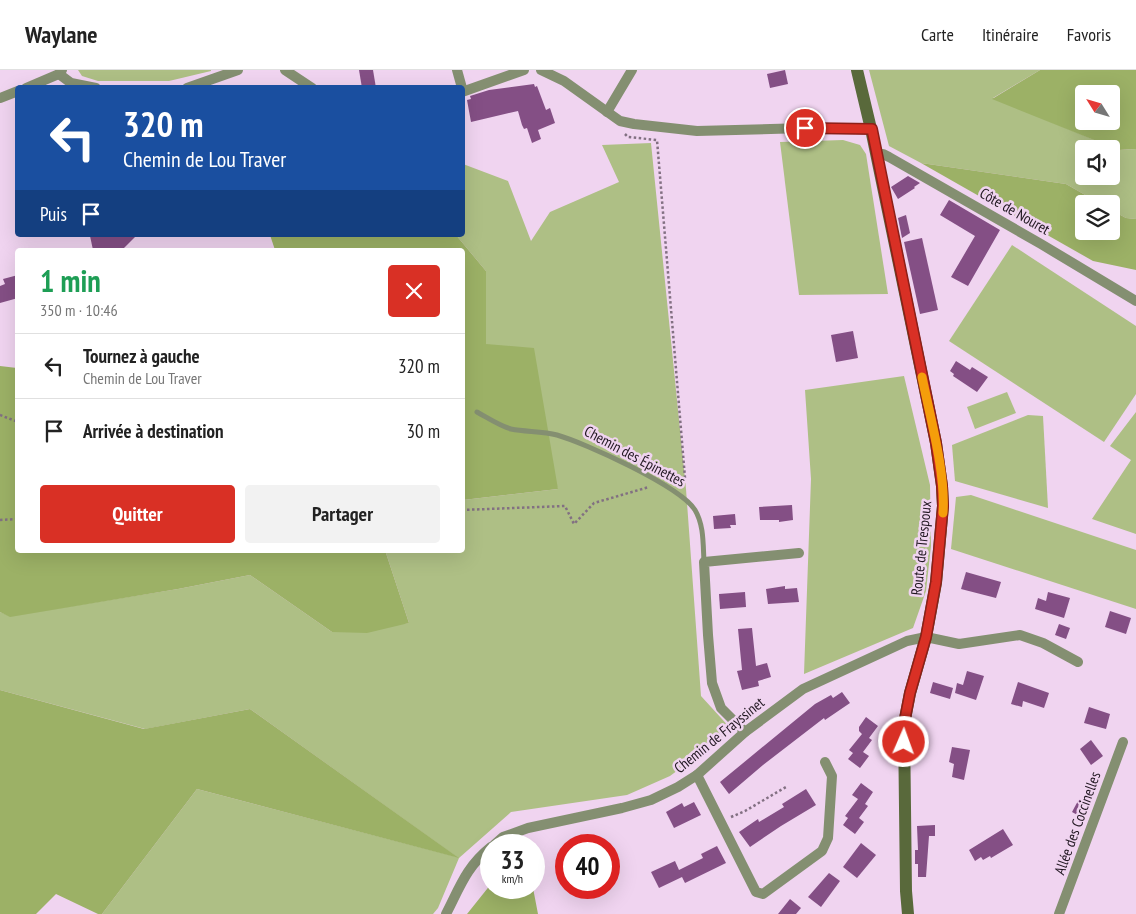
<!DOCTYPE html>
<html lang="fr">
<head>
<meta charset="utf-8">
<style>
	body { margin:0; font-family:"PT Sans Narrow",sans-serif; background:#f2f2f2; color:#222; height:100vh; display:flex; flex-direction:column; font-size:19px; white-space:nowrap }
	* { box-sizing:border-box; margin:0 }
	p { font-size:16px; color:#767676 }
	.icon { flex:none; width:28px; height:28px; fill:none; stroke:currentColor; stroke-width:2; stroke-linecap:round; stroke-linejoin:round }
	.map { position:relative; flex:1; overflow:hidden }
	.details { position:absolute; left:15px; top:178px; width:450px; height:305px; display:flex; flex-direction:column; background:#fff; border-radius:5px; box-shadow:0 5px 20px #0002 }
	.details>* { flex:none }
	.hud { position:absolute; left:15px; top:15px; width:450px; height:152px; border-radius:5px; box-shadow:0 5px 20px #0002; background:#1a4fa0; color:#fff; overflow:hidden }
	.needle { width:32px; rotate:307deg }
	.fabs { position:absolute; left:1075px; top:15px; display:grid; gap:10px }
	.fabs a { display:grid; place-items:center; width:45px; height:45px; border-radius:5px; background:#fff; box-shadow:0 5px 20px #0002; font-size:25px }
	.speed { position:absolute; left:480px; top:764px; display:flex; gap:10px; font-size:25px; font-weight:700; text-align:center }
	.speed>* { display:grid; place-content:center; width:65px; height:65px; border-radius:50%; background:#fff; box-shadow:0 5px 20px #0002; line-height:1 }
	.speed small { font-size:12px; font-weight:400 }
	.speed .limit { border:8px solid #d22; background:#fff; color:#111 }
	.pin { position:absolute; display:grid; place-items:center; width:42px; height:42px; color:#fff; margin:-21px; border:2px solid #fff; border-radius:50%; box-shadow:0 1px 5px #0007 }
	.me { position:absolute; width:55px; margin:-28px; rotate:2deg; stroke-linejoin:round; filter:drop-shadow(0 0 4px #0008) }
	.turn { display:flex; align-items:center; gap:18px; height:105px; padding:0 25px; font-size:22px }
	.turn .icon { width:65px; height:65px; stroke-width:2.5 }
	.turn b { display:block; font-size:35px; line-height:42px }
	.then { display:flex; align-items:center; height:48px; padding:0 25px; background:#0003; gap:10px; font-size:19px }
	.round { display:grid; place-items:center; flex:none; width:52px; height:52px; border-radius:5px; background:#f2f2f2 }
	.overview { display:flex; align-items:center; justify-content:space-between; height:85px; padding:0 25px }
	h1 { font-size:30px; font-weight:700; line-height:38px; color:#1e9e55 }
	.action { display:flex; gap:10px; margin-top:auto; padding:10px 25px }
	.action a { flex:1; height:58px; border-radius:5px; background:#d93025; color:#fff; font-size:20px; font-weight:700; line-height:58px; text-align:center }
	.action a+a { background:#f2f2f2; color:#222 }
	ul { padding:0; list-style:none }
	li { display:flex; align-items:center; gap:15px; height:65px; padding:0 25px; border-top:1px solid #e0e0e0 }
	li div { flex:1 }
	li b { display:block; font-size:19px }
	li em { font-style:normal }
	header { display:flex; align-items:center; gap:30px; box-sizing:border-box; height:70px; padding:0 25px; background:#fff; border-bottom:1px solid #e0e0e0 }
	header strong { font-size:24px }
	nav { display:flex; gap:28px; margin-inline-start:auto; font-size:18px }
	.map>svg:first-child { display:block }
	.green { fill:#aebf85; fill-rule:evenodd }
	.forest { fill:#9cb166; fill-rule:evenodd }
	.building { fill:#844f85 }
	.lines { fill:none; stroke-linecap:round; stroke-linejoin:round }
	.path { stroke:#827082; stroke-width:2.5; stroke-dasharray:2.5 2.5; stroke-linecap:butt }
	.lane { stroke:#848f71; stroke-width:5 }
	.street { stroke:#848f71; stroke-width:10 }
	.secondary { stroke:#59693b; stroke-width:12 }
	.route-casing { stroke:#8d1f18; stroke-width:12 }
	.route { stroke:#d93025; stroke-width:9 }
	.slow { stroke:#f59e0b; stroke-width:9 }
	.labels { text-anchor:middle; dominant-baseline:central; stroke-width:5; stroke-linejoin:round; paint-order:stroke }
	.street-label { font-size:15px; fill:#211721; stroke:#f0d4f0 }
</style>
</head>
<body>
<header>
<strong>Waylane</strong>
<nav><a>Carte</a><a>Itinéraire</a><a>Favoris</a></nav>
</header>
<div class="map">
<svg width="1136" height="844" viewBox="0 0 1136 844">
	<rect width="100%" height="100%" fill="#f0d4f0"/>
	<g class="green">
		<path d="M78,0H211V1L169,11H98L82,6Z"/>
		<path d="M869,0H1040L993,28L1119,80L1136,79V149L1126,148L1111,140V134H1101L1066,114L921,93L889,76ZM1084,79H1111V106H1084Z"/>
		<path d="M843,70L860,75L866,84L888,224L799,225L780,72Z"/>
		<path d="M651,73L686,419L701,626L732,660L670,706L627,725L511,742L459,788L438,838L433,844H102L197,719L457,787L250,639L145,659L0,620V542L10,546L178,519L250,505L332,562L409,553L385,480H462L463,430L558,419L486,274V201L456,165H462L463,94L508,111L531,171L550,142L619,112L602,75Z"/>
		<path d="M1012,175L1136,256V324L1104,372L949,271Z"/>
		<path d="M904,306L930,415L931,476L926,521L913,558L804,604L811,409L805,320Z"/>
		<path d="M1007,322L1016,343L975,359L967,337Z"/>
		<path d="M1136,342V464L1092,449L1131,390L1110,376Z"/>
		<path d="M1028,345L1043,346L1048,438L955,411L952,375Z"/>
		<path d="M971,425L1136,480V539L951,479L956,427Z"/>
	</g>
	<g class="forest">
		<path d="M1040,0H1136V79L1119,80L992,29ZM1084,24H1111V51H1084Z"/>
		<path d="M921,93L1066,114L1101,134H1084V161H1111V140L1126,148L1136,149V200L1093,191Z"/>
		<path d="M270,165H456L486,201V274L534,278L558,419L463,430L462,180H275Z"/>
		<path d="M0,296L17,298L18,480H385L409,553L367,563L332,562L250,505L178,519L10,547L0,542Z"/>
		<path d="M0,620L144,659L250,639L459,788L197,719L102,844H98L56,824L36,844H0Z"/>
		<path d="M491,814V818H533L538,844H467Z"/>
	</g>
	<g class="building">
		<path d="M359,0H373L376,18H362Z"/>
		<path d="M785,0L788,14L770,18L767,4Z"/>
		<path d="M534,14L535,17L537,16L546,40L550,38L555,53L538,60L541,69L532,73L527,58L524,59L522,55L518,41L471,52L467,30L471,29L470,26L489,20Z"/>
		<path d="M908,106L920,113L914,117L915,118L898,129L891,117Z"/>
		<path d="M949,130L1000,160L968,216L951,207L975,166L940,145Z"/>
		<path d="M906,145L910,163L902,168L898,148Z"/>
		<path d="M95,165H137L122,180H93L90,166Z"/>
		<path d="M922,168L938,240L920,244L904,172Z"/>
		<path d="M18,205V228L0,233V216L5,214L3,209Z"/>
		<path d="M853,261L858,288L836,292L831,265Z"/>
		<path d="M956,291L970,300L972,297L988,307L977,322L953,306L954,304L950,301Z"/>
		<path d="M792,435L793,450L779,452V450H760L759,437Z"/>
		<path d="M735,444L736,455H730L731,458L714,459L713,446Z"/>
		<path d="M966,502L1001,512L996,528L961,519Z"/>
		<path d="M785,516V519L797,518L799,532L768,534L766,519Z"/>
		<path d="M745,522L746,537L720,539L719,524Z"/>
		<path d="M1048,522L1070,528L1064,548L1035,539L1038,528L1046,531Z"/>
		<path d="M1110,541L1131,548L1126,564L1105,557Z"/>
		<path d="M1059,554L1070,558L1066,569L1055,565Z"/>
		<path d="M752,558L756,596L767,593L771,607L758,611L759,616L742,620L737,601L742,600L738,559Z"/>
		<path d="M967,601L984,606L976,630L955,623L957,613L963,615Z"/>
		<path d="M933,612L953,618L950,629L930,623Z"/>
		<path d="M1018,612L1049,623L1044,638L1023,631L1022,637L1011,634Z"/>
		<path d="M842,622L850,633L825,650L824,648L763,695L729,724L720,712L815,634L831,625L833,628Z"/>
		<path d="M1089,637L1110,644L1106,659L1084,653Z"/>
		<path d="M866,647L878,656L869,668L872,670L863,682L869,686L860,698L848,689L853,683L849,680L862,664L859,661V657Z"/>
		<path d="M1091,670L1103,686L1091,695L1080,679Z"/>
		<path d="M952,677L970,680L964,710L952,707L954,694L949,692Z"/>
		<path d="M861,713L873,722L865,734L868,736L859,748L864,752L855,764L843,755L848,748L845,746L858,729L852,725Z"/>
		<path d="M806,719L816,735L781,756L750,777L739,762L758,749L759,752L784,737L782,734Z"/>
		<path d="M1079,729L1088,734L1081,747L1072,742Z"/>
		<path d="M694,732L701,745L674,758L666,742L682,733L684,737Z"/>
		<path d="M935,755V766H929L926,807H918V794H915V780H918L917,756Z"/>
		<path d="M1003,759L1013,775L991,788L990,786L983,790L981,787L975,791L969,780Z"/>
		<path d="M861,773L876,785L857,808L843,797Z"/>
		<path d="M717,776L726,793L685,813L682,807L659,818L651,802L675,791L679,800L703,788L701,784Z"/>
		<path d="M829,803L840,811L821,837L808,827Z"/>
		<path d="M790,829L801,838L796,844H778Z"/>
	</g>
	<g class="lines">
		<g class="path">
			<path d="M625,64L628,67L657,70L685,408L674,411"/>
			<path d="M0,345L18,352"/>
			<path d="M462,440L565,436L574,454L594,433L649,417"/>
			<path d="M0,450L18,449"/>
			<path d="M731,747L745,741L786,717"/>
		</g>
		<path class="lane" d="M477,342C488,348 500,356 511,359C526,362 542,361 557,365C585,373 680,416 695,440C704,455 703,474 704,492"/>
		<g class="street">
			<path d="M285,0L312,18"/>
			<path d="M457,0L462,18"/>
			<path d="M541,0L564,11L620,51L634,54L697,61L805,58L871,59"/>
			<path d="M59,4L71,13L96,18"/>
			<path d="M26,18L59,4L62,0"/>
			<path d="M187,18L238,0"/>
			<path d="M462,22L524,0"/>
			<path d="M0,28L18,21"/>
			<path d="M607,42L632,0"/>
			<path d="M877,84H883L889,87L1041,174L1136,231"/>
			<path d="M745,662L721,638L712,613L708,565L704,492L799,483"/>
			<path d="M697,705L756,822L763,824L822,781L828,768L832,706L825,692"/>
			<path d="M494,775L503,767L528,758L622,738L651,730L678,717L697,705L745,662L803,619L907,571L926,567L959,574L1020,565L1043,573L1078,592"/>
			<path d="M446,844C460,817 466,797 491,777"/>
			<path d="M1059,844L1123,672"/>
		</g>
		<path class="secondary" d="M857,0L871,59L936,373L942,416L943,436L936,513L926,567L910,623L904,654L906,821L908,844"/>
	</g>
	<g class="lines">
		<defs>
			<path id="route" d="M805,58L872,59L936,373L942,416L943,436L936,512L926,567L910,623L904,654V672"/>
		</defs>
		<use href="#route" class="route-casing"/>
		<use href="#route" class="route"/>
		<path class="slow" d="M922,307C930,347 946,403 943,443"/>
	</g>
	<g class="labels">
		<g class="street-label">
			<text transform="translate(1015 141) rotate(30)">Côte de Nouret</text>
			<text transform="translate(635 386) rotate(28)">Chemin des Épinettes</text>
			<text transform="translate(921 478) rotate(-84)">Route de Trespoux</text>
			<text transform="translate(719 665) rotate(-39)">Chemin de Frayssinet</text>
			<text transform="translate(1077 753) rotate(-70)">Allée des Coccinelles</text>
		</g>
	</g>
</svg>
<div class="fabs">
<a><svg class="needle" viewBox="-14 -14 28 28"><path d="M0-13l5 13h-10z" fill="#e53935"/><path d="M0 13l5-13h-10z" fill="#767676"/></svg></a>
<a><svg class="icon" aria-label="sound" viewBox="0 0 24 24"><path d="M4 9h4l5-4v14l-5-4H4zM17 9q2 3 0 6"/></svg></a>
<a><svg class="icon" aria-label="layers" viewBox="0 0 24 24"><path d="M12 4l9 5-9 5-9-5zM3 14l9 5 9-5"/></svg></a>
</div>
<div class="speed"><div>33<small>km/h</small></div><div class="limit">40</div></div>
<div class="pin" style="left:805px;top:58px;background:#d93025"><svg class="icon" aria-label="arrive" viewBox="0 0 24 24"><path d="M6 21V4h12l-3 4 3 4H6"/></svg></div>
<svg class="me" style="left:904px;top:672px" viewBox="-20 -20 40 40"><circle r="17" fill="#d93025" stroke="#fff" stroke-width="3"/><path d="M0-11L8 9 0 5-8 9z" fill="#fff"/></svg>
<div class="hud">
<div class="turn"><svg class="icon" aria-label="left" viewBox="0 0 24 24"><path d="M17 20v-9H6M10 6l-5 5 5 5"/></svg><div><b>320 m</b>Chemin de Lou Traver</div></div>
<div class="then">Puis<svg class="icon" aria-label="arrive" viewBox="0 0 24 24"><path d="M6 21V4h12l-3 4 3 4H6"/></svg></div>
</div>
<section class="details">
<div class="overview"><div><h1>1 min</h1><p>350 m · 10:46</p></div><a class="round" style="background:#d93025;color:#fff"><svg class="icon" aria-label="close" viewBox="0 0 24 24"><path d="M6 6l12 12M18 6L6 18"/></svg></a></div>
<ul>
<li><svg class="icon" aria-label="left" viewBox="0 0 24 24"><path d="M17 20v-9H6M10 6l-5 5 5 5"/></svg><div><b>Tournez à gauche</b><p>Chemin de Lou Traver</p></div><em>320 m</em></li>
<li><svg class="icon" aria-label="arrive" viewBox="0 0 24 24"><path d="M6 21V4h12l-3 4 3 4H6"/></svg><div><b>Arrivée à destination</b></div><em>30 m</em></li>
</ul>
<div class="action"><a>Quitter</a><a>Partager</a></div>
</section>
</div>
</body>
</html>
